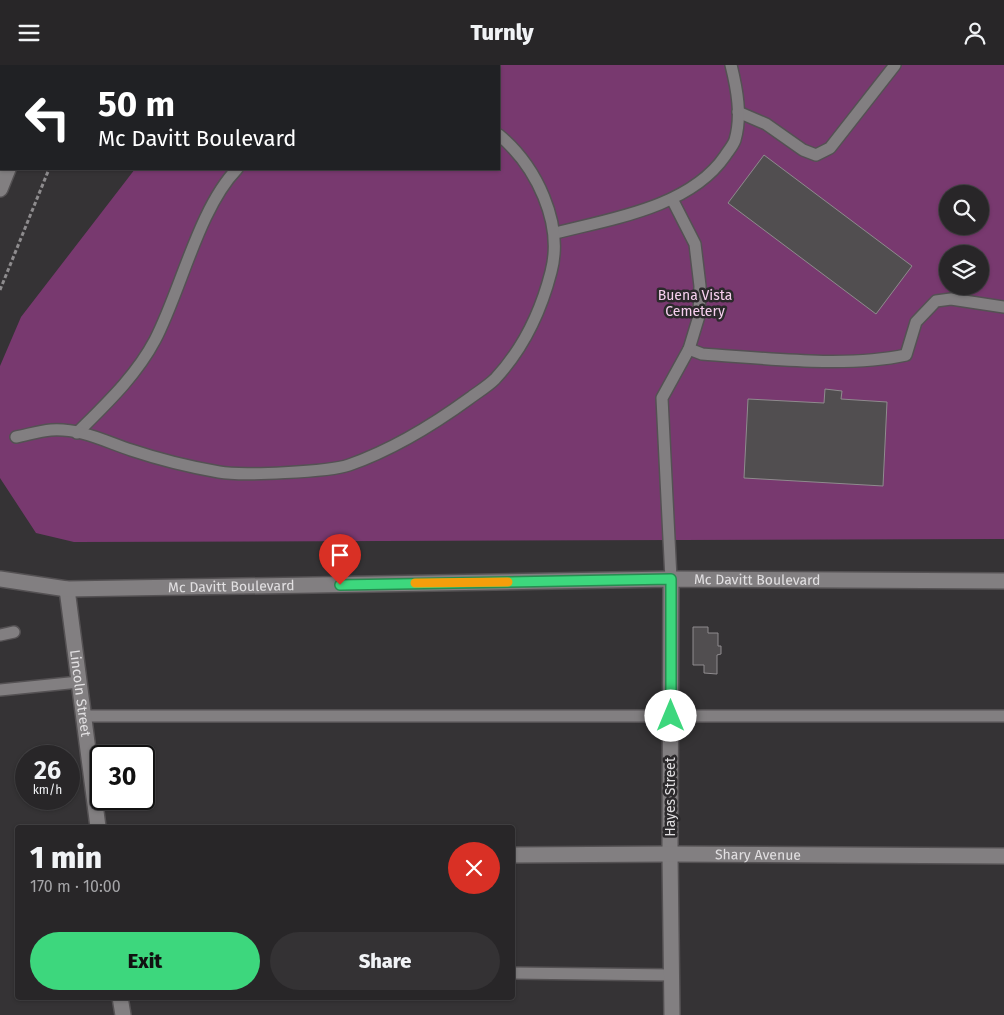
<!DOCTYPE html>
<html lang="en">
<head>
<meta charset="utf-8">
<style>
	body { margin:0; font-family:"Fira Sans",sans-serif; background:#343234; color:#f1f3f6; height:100vh; display:flex; flex-direction:column; font-size:19px; white-space:nowrap }
	* { box-sizing:border-box; margin:0 }
	p { font-size:16px; color:#a5a5a8 }
	.icon { flex:none; width:28px; height:28px; fill:none; stroke:currentColor; stroke-width:2; stroke-linecap:round; stroke-linejoin:round }
	.map { position:relative; flex:1; overflow:hidden }
	.side { position:absolute; left:15px; top:760px; width:500px; height:175px; display:flex; flex-direction:column; background:#282628; border-radius:5px; box-shadow:0 1px 4px #0004,0 0 0 1px #444345 }
	.side>* { flex:none }
	.guide { position:absolute; left:0px; top:0px; width:500px; height:105px; box-shadow:0 1px 4px #0004,0 0 0 1px #444345; background:#202124; color:#fff; overflow:hidden }
	.tools { position:absolute; left:939px; top:120px; display:grid; gap:10px }
	.tools a { display:grid; place-items:center; width:50px; height:50px; border-radius:50%; background:#282628; box-shadow:0 1px 4px #0004,0 0 0 1px #444345; font-size:25px }
	.speed { position:absolute; left:15px; top:680px; display:flex; gap:10px; font-size:25px; font-weight:700; text-align:center }
	.speed>* { display:grid; place-content:center; width:65px; height:65px; border-radius:50%; background:#282628; box-shadow:0 1px 4px #0004,0 0 0 1px #444345; line-height:1 }
	.speed small { font-size:12px; font-weight:400 }
	.speed .limit { border:2px solid #111; border-radius:8px; background:#fff; color:#111 }
	.pin { position:absolute; display:grid; place-items:center; width:42px; height:42px; color:#fff; margin:-51px -21px; border-radius:50% 50% 50% 0; rotate:-45deg; box-shadow:0 0 5px #0007 }
	.pin .icon { rotate:45deg }
	.me { position:absolute; width:55px; margin:-28px; rotate:0deg; stroke-linejoin:round; filter:drop-shadow(0 0 4px #0008) }
	.turn { display:flex; align-items:center; gap:18px; height:105px; padding:0 15px; font-size:22px }
	.turn .icon { width:65px; height:65px; stroke-width:2.5 }
	.turn b { display:block; font-size:35px; line-height:42px }
	.round { display:grid; place-items:center; flex:none; width:52px; height:52px; border-radius:26px; background:#343234 }
	.headline { display:flex; align-items:center; justify-content:space-between; height:85px; padding:0 15px }
	h1 { font-size:30px; font-weight:800; line-height:38px }
	.cta { display:flex; gap:10px; margin-top:auto; padding:10px 15px }
	.cta a { flex:1; height:58px; border-radius:30px; background:#3dd77d; color:#111; font-size:20px; font-weight:800; line-height:58px; text-align:center }
	.cta a+a { background:#343234; color:#f1f3f6 }
	header { display:flex; justify-content:space-between; align-items:center; height:65px; padding:0 15px; background:#282628; font-size:22px; font-weight:800 }
	.map>svg:first-child { display:block }
	.green { fill:#78396f; fill-rule:evenodd }
	.building { fill:#514e50; stroke:#8f8b8e }
	.lines { fill:none; stroke-linecap:round; stroke-linejoin:round }
	.service-casing { stroke:#545153; stroke-width:14 }
	.minor-casing { stroke:#545153; stroke-width:18 }
	.tertiary-casing { stroke:#545153; stroke-width:18 }
	.secondary-casing { stroke:#545153; stroke-width:18 }
	.path { stroke:#8e8c8e; stroke-width:3; stroke-dasharray:4 2.5; stroke-linecap:butt }
	.service { stroke:#827f81; stroke-width:11 }
	.minor { stroke:#827f81; stroke-width:15 }
	.tertiary { stroke:#827f81; stroke-width:15 }
	.secondary { stroke:#827f81; stroke-width:15 }
	.route-casing { stroke:#288c51; stroke-width:12 }
	.route { stroke:#3dd77d; stroke-width:9 }
	.slow { stroke:#f59e0b; stroke-width:9 }
	.labels { text-anchor:middle; dominant-baseline:central; stroke-width:5; stroke-linejoin:round; paint-order:stroke }
	.park-label { font-size:14px; fill:#f7d0ef; stroke:#2b292b }
	.street-label { font-size:14px; fill:#e2e0e2; stroke:#2b292b }
</style>
</head>
<body>
<header><svg class="icon" aria-label="menu" viewBox="0 0 24 24"><path d="M4 6h16M4 12h16M4 18h16"/></svg>Turnly<svg class="icon" aria-label="person" viewBox="0 0 24 24"><circle cx="12" cy="8" r="4"/><path d="M4 21q1-7 8-7t8 7"/></svg></header>
<div class="map">
<svg width="1004" height="950" viewBox="0 0 1004 950">
	<rect width="100%" height="100%" fill="#353335"/>
	<path class="green" d="M214,0H1004V474L74,477L36,468L0,413V301L21,252L135,104H499V1ZM948,129H980V161H948ZM948,189H980V221H948Z"/>
	<g class="building">
		<path d="M764,90L912,201L876,249L728,138Z"/>
		<path d="M825,324L842,326L841,334L887,337L883,421L744,413L748,334L824,338Z"/>
		<path d="M693,562H708V568H718V581H721V589L717,590V609L704,608V600H693Z"/>
	</g>
	<g class="lines">
		<defs>
			<g id="service">
				<path d="M388,1L389,0"/>
				<path d="M738,47L766,59L803,85L816,90L830,83L895,0"/>
				<path d="M555,168C611,154 690,142 725,91C728,86 733,81 735,75C742,51 737,24 731,0"/>
				<path d="M689,284L702,289C764,293 846,303 906,290L916,257L936,236L951,234L1004,242"/>
				<path d="M77,368C106,339 136,311 155,275C181,225 199,143 237,104"/>
				<path d="M16,372C27,370 39,366 51,365C80,363 104,376 131,385C158,394 190,402 219,407C241,411 329,407 349,400C392,385 433,360 470,333C478,327 488,321 495,314C523,284 541,246 551,207C564,158 536,101 499,70"/>
				<path d="M671,514L662,333L689,284L699,251L700,221L695,179L672,134"/>
				<path d="M0,570L14,567"/>
				<path d="M0,625L79,617"/>
				<path d="M84,651H1004"/>
				<path d="M512,908L672,910"/>
			</g>
			<g id="minor">
				<path d="M62,1L63,0"/>
				<path d="M671,514L670,789L672,950"/>
				<path id="s1" d="M67,524L98,762"/>
				<path id="s2" d="M512,790L670,789L1004,791"/>
				<path d="M120,932L123,950"/>
			</g>
			<g id="tertiary">
				<path id="s3" d="M0,514L67,524L671,514L1004,516"/>
			</g>
			<g id="secondary">
				<path d="M49,1V0"/>
				<path d="M0,124L8,104"/>
			</g>
		</defs>
		<use href="#service" class="service-casing"/>
		<use href="#minor" class="minor-casing"/>
		<use href="#tertiary" class="tertiary-casing"/>
		<use href="#secondary" class="secondary-casing"/>
		<g class="path">
			<path d="M97,1L98,0"/>
			<path d="M0,225L49,104"/>
		</g>
		<use href="#service" class="service"/>
		<use href="#minor" class="minor"/>
		<use href="#tertiary" class="tertiary"/>
		<use href="#secondary" class="secondary"/>
	</g>
	<g class="lines">
		<defs>
			<path id="route" d="M340,520L671,514V651"/>
		</defs>
		<use href="#route" class="route-casing"/>
		<use href="#route" class="route"/>
		<path class="slow" d="M415,518L508,517"/>
	</g>
	<g class="labels">
		<g class="park-label">
			<text x="695" y="230">Buena Vista<tspan x="695" dy="16">Cemetery</tspan></text>
		</g>
		<g class="street-label">
			<text stroke="none"><textPath href="#s3" startOffset="758">Mc Davitt Boulevard</textPath></text>
			<text stroke="none"><textPath href="#s3" startOffset="232">Mc Davitt Boulevard</textPath></text>
			<text stroke="none"><textPath href="#s1" startOffset="105">Lincoln Street</textPath></text>
			<text transform="translate(670 732) rotate(-90)">Hayes Street</text>
			<text stroke="none"><textPath href="#s2" startOffset="246">Shary Avenue</textPath></text>
		</g>
	</g>
</svg>
<div class="tools">
<a><svg class="icon" aria-label="search" viewBox="0 0 24 24"><circle cx="10" cy="10" r="6"/><path d="M15 15l6 6"/></svg></a>
<a><svg class="icon" aria-label="layers" viewBox="0 0 24 24"><path d="M12 4l9 5-9 5-9-5zM3 14l9 5 9-5"/></svg></a>
</div>
<div class="speed"><div>26<small>km/h</small></div><div class="limit">30</div></div>
<div class="pin" style="left:340px;top:520px;background:#d93025"><svg class="icon" aria-label="arrive" viewBox="0 0 24 24"><path d="M6 21V4h12l-3 4 3 4H6"/></svg></div>
<svg class="me" style="left:671px;top:651px" viewBox="-20 -20 40 40"><circle r="19" fill="#fff"/><path d="M0-13L10 11 0 6-10 11z" fill="#3dd77d"/></svg>
<div class="guide">
<div class="turn"><svg class="icon" aria-label="left" viewBox="0 0 24 24"><path d="M17 20v-9H6M10 6l-5 5 5 5"/></svg><div><b>50 m</b>Mc Davitt Boulevard</div></div>
</div>
<section class="side">
<div class="headline"><div><h1>1 min</h1><p>170 m · 10:00</p></div><a class="round" style="background:#d93025;color:#fff"><svg class="icon" aria-label="close" viewBox="0 0 24 24"><path d="M6 6l12 12M18 6L6 18"/></svg></a></div>
<div class="cta"><a>Exit</a><a>Share</a></div>
</section>
</div>
</body>
</html>
